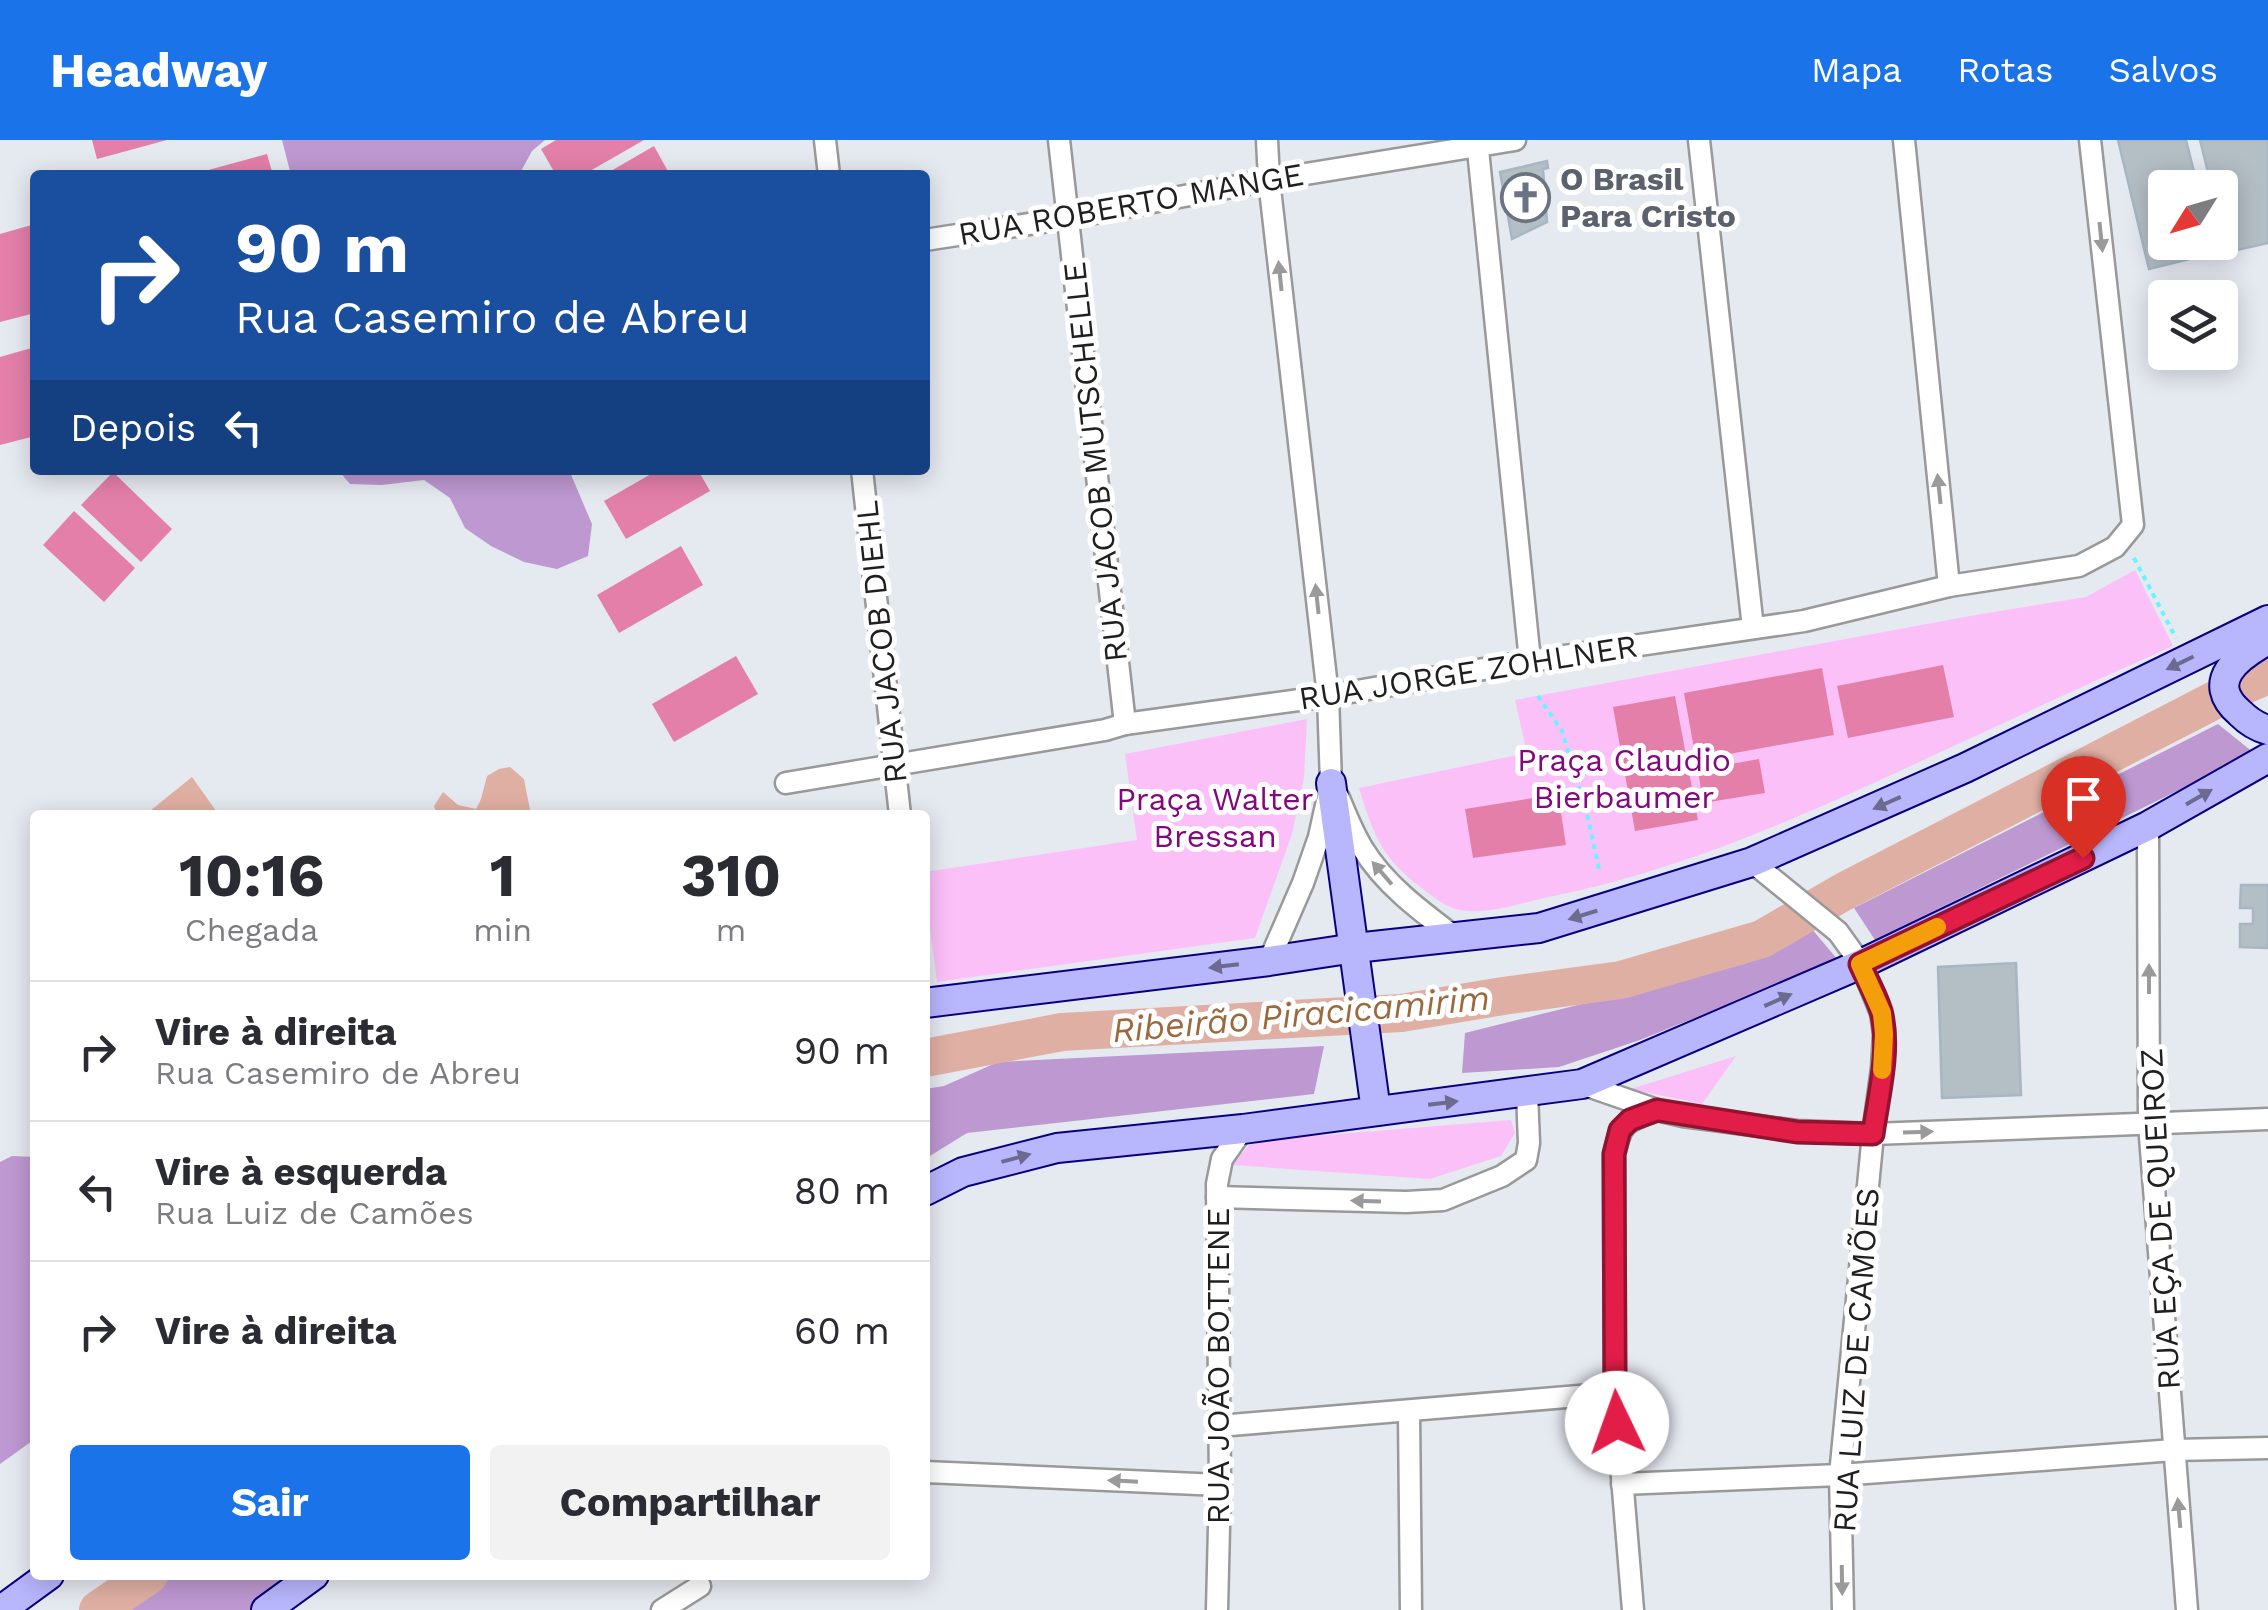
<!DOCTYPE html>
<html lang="pt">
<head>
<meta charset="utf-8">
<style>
	body { margin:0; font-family:"Work Sans",sans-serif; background:#f2f2f3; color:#2b2b33; height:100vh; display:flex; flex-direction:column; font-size:38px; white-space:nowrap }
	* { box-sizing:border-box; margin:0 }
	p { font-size:32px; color:#7c7c81 }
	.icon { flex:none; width:55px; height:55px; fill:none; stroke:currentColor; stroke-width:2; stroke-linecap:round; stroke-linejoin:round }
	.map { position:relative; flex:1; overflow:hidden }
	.panel { position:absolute; left:30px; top:670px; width:900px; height:770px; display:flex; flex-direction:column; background:#fff; border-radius:10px; box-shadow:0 5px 25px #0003 }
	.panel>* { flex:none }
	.top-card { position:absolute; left:30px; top:30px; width:900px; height:305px; border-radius:10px; box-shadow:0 5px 25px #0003; background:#1a4fa0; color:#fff; overflow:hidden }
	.needle { width:65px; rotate:233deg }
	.buttons { position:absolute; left:2148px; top:30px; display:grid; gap:20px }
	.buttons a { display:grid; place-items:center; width:90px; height:90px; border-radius:10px; background:#fff; box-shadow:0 5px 25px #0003; font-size:50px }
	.pin { position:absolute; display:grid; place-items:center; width:85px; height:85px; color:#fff; margin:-102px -42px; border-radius:50% 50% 50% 0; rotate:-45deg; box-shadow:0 0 10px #0007 }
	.pin .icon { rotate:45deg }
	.me { position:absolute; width:110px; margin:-55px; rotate:357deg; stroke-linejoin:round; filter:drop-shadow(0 0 8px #0008) }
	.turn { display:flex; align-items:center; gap:35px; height:210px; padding:0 40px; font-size:45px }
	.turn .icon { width:130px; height:130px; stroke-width:2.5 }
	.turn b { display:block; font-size:70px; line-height:85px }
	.then { display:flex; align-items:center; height:95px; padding:0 40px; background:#0003; gap:20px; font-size:38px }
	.eta { display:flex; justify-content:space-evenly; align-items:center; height:170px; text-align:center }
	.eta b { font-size:60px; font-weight:700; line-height:70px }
	.primary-button { display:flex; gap:20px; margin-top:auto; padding:20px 40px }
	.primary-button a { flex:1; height:115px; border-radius:10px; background:#1a73e8; color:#fff; font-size:40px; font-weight:700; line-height:115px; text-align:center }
	.primary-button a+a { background:#f2f2f3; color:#2b2b33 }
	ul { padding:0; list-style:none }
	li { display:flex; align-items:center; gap:30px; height:140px; padding:0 40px; border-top:2px solid #e1e1e2 }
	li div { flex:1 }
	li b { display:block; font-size:38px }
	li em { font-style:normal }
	header { display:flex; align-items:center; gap:60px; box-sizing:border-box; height:140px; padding:0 50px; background:#1a73e8; color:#fff }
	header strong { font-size:48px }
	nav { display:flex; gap:55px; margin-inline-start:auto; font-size:35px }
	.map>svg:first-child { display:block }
	.forest { fill:#be98d1 }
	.park { fill:#fcc0f9 }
	.pitch { fill:#e37fa9 }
	.water { fill:#e0afa3 }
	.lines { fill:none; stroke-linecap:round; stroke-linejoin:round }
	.river { stroke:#e0afa3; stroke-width:38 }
	.building { fill:#b4bec5; stroke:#a6b7c3; stroke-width:2.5 }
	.street-casing { stroke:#999; stroke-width:25 }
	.secondary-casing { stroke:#09007c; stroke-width:32 }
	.path { stroke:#67f4ff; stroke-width:4; stroke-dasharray:5 5; stroke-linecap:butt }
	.street { stroke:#fff; stroke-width:20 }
	.secondary { stroke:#b8b6fc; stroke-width:28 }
	.oneway { fill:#9a9a9a }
	.oneway2 { fill:#6c6a8e }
	.route-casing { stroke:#92132f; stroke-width:25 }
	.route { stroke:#e11d48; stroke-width:18 }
	.slow { stroke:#f59e0b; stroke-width:18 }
	.labels { text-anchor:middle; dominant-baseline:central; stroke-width:10; stroke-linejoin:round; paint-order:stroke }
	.worship-label { font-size:32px; font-weight:bold; fill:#5b616d; stroke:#fff; text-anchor:start }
	.street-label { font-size:32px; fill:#1f1f1f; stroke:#fff }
	.park-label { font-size:32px; fill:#83077d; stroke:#fff }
	.water-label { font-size:35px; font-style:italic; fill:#9b693e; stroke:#fff }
</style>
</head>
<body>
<header>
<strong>Headway</strong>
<nav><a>Mapa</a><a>Rotas</a><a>Salvos</a></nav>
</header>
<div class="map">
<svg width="2268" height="1470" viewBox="0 0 2268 1470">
	<rect width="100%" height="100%" fill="#e5e9f0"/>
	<g class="forest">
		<path d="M282,0H545L532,11L519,35H291Z"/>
		<path d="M338,330H569L592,384L588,416L557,429L524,422L491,406L465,388L450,358L424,340L382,345L350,344Z"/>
		<path d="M2218,584L2254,613L1875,800L1854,768Z"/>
		<path d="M1811,788L1838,820L1640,900L1559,927L1462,933L1465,893L1747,823Z"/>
		<path d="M1324,906L1314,954L967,993L925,1019V949L944,946L998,922Z"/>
		<path d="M12,1016L35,1017V1299L0,1324V1022Z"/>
		<path d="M165,1435H304L255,1470H115Z"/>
	</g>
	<g class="park">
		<path d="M2135,430L2173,506C2092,542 2012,579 1932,616C1808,674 1684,730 1549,757C1521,763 1488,775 1460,770C1448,768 1436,759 1427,752C1382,719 1375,699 1359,648L1527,613L1515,560L1981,474L2086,457Z"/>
		<path d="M1307,579L1304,638L1292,694L1255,798L937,842L925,749V732L1137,700L1125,614Z"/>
		<path d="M1736,916L1702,964L1631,949Z"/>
		<path d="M1511,980L1515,993L1501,1016L1430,1039L1232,1025L1253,1001Z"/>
	</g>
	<g class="pitch">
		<path d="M92,0H167L97,19Z"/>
		<path d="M556,0H644L583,35H556L541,9Z"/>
		<path d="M654,6L670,35H604Z"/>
		<path d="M267,14L273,35H190Z"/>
		<path d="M35,84V173L0,182V94Z"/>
		<path d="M35,207V296L0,305V217Z"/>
		<path d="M658,330H698L710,351L626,399L604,361Z"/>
		<path d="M113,332L172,389L141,422L81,365Z"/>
		<path d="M74,371L135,428L104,462L43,405Z"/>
		<path d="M681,406L703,445L619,493L597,455Z"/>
		<path d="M736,516L758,554L674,602L652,564Z"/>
		<path d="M1943,525L1954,577L1848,598L1837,546Z"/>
		<path d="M1822,528L1834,595L1696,620L1684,553Z"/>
		<path d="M1675,556L1698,680L1635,691L1613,567Z"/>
		<path d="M1759,619L1765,653L1703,663L1698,630Z"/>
		<path d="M1558,654L1566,705L1473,718L1465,669Z"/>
	</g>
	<g class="water">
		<path d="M510,627L524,639L531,675H437L434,666L443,652L458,665L476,669L481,659L487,636L499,629Z"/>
		<path d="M192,637L219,675H145Z"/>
	</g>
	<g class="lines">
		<g class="river">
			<path d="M925,918L1062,892L1401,873L1503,856L1621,840L1762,799L1843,752L2240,547L2268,535"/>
			<path d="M98,1470L149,1435"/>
		</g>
	</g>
	<g class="building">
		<path d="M2118,0H2186L2198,48H2165V102H2212L2214,113L2149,129Z"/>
		<path d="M2200,0H2268V103L2228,112L2220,80V48H2212Z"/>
		<path d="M1547,21L1548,28L1543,29L1547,82L1512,99L1500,32Z"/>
		<path d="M2241,745H2268V808L2240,807V784H2253V768H2240Z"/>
		<path d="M2016,823L2021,955L1942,958L1938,827Z"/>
	</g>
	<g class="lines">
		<defs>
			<g id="street">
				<path d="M825,0L829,35"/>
				<path d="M1059,0L1125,584"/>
				<path d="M1267,0L1269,40L1328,556L1331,643L1319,697L1303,743L1269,821"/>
				<path d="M1477,0L1530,521"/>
				<path d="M1699,0L1753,488"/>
				<path d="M1904,0L1949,446"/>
				<path d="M925,100L1068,78L1269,40L1515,0"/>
				<path d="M862,330L900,675"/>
				<path d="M786,643L1105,590L1125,584L1328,556L1530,521L1804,481L1949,446L2079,426L2115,407L2133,385L2090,0"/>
				<path d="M1339,658C1346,675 1353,693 1363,709C1385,745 1422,772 1455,797"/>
				<path d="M2148,686L2149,984L2187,1470"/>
				<path d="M1752,722L1838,792L1861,824L1881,873L1884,894L1882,928L1873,994L1840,1335L1843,1470"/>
				<path d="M1582,944L1657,970L1683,976L1797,991L1873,994L2268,979"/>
				<path d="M1217,1057L1406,1062L1443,1060L1502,1036L1526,1020L1529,1003L1527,953"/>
				<path d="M1409,1272L1411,1470"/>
				<path d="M1219,1286L1615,1253"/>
				<path d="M925,1332L1220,1345"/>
				<path d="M1622,1344L1840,1335L2174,1310L2268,1308"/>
				<path d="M662,1470L700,1446"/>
				<path d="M1217,1470L1220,1345L1217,1044L1222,1019L1243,989"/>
				<path d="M1633,1470L1615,1253L1614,1014C1622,981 1625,982 1657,970"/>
			</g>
			<g id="secondary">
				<path d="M2268,500C2239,516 2203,541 2240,573C2248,581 2257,587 2268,590"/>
				<path d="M1331,643L1376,971"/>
				<path d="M925,863L1269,821L1355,808L1539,788L1752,722L1965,628L2268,480"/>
				<path d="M925,1051L963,1032L1057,1008L1243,989L1582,944L1861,824L2148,686L2268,618"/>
				<path d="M1,1470L49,1435"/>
				<path d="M266,1470L314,1435"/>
			</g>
		</defs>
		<use href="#street" class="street-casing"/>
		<use href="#secondary" class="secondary-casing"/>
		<g class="path">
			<path d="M2134,418L2176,498"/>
			<path d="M1538,556L1562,591L1587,674L1599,729"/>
		</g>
		<use href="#street" class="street"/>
		<use href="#secondary" class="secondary"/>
	</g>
	<defs><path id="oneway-solid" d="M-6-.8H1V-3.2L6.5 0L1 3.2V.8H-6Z" transform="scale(2.5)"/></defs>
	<g class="oneway">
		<use href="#oneway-solid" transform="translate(2101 97) rotate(84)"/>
		<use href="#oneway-solid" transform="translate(1280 136) rotate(-96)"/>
		<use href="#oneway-solid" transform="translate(1939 349) rotate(-96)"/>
		<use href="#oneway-solid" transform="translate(1317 459) rotate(-96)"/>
		<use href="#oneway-solid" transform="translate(1382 733) rotate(-131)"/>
		<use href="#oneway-solid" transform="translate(2149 839) rotate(-90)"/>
		<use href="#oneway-solid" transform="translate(1918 992) rotate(-2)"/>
		<use href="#oneway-solid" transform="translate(1366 1061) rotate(-178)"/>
		<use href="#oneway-solid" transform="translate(1123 1341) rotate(-177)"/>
		<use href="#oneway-solid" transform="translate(2179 1373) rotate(-95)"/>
		<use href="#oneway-solid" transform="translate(1842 1440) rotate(89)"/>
	</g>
	<g class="oneway2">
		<use href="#oneway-solid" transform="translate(2180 523) rotate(154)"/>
		<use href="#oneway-solid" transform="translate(2199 657) rotate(-30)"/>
		<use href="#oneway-solid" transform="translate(1887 663) rotate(156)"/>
		<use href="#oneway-solid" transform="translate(1583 775) rotate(163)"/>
		<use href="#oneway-solid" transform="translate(1224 826) rotate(173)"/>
		<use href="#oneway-solid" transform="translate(1778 860) rotate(-24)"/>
		<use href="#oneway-solid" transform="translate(1443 963) rotate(-7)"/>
		<use href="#oneway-solid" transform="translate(1016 1018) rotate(-15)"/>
	</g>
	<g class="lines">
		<defs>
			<path id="route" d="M1617,1283L1615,1253L1614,1014L1620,990L1630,980L1657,970L1797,992L1873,994C1878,957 1890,913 1882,875C1878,858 1867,840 1860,824L2083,718"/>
		</defs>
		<use href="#route" class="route-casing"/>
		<use href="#route" class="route"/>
		<path class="slow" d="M1882,930L1884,894L1882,873L1860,824L1937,787"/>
	</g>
	<defs>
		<symbol id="church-ring" viewBox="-11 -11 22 22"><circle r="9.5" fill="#fff" stroke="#6b7280" stroke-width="1.5"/><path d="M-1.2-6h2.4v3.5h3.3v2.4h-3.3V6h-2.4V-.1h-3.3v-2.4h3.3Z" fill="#6b7280"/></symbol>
	</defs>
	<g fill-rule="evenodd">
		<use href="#church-ring" x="1498" y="30" width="55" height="55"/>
	</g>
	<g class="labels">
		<g class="worship-label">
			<text x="1560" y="39">O Brasil<tspan x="1560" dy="37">Para Cristo</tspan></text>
		</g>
		<g class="street-label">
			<text transform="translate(1131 64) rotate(-10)">RUA ROBERTO MANGE</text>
			<text transform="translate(1095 322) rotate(-96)">RUA JACOB MUTSCHELLE</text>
			<text transform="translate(881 502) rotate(-96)">RUA JACOB DIEHL</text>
			<text transform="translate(1468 532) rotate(-9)">RUA JORGE ZOHLNER</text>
			<text transform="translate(2160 1079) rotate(-93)">RUA EÇA DE QUEIROZ</text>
			<text transform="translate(1856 1220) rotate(-86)">RUA LUIZ DE CAMÕES</text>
			<text transform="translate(1218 1226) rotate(-90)">RUA JOÃO BOTTENE</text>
		</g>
		<g class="park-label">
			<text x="1624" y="620">Praça Claudio<tspan x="1624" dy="37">Bierbaumer</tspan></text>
			<text x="1215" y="659">Praça Walter<tspan x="1215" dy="37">Bressan</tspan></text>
		</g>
		<g class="water-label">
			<text transform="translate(1301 874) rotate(-5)">Ribeirão Piracicamirim</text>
		</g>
	</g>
</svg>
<div class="buttons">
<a><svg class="needle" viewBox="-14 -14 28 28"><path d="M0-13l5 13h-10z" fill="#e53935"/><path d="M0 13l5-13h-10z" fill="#7c7c81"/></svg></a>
<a><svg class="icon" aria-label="layers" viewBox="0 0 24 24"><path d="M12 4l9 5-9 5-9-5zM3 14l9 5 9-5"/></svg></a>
</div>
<div class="pin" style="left:2083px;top:718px;background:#d93025"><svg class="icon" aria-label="arrive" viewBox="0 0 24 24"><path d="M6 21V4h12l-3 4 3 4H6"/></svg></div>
<svg class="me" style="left:1617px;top:1283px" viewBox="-20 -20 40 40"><circle r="19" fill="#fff"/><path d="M0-13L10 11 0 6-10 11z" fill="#e11d48"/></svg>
<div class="top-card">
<div class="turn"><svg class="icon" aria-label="right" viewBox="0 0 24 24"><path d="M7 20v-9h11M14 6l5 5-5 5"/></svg><div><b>90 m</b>Rua Casemiro de Abreu</div></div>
<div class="then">Depois<svg class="icon" aria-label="left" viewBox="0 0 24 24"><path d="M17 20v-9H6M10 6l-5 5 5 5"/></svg></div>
</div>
<section class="panel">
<div class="eta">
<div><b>10:16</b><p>Chegada</p></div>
<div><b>1</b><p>min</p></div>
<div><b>310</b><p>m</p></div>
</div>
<ul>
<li><svg class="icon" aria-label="right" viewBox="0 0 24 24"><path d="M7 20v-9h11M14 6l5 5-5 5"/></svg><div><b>Vire à direita</b><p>Rua Casemiro de Abreu</p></div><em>90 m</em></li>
<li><svg class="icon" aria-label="left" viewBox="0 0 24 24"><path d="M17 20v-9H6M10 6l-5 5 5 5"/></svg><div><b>Vire à esquerda</b><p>Rua Luiz de Camões</p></div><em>80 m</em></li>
<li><svg class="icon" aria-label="right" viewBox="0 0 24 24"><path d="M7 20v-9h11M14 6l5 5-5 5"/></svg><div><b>Vire à direita</b></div><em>60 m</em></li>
</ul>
<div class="primary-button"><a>Sair</a><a>Compartilhar</a></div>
</section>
</div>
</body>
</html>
